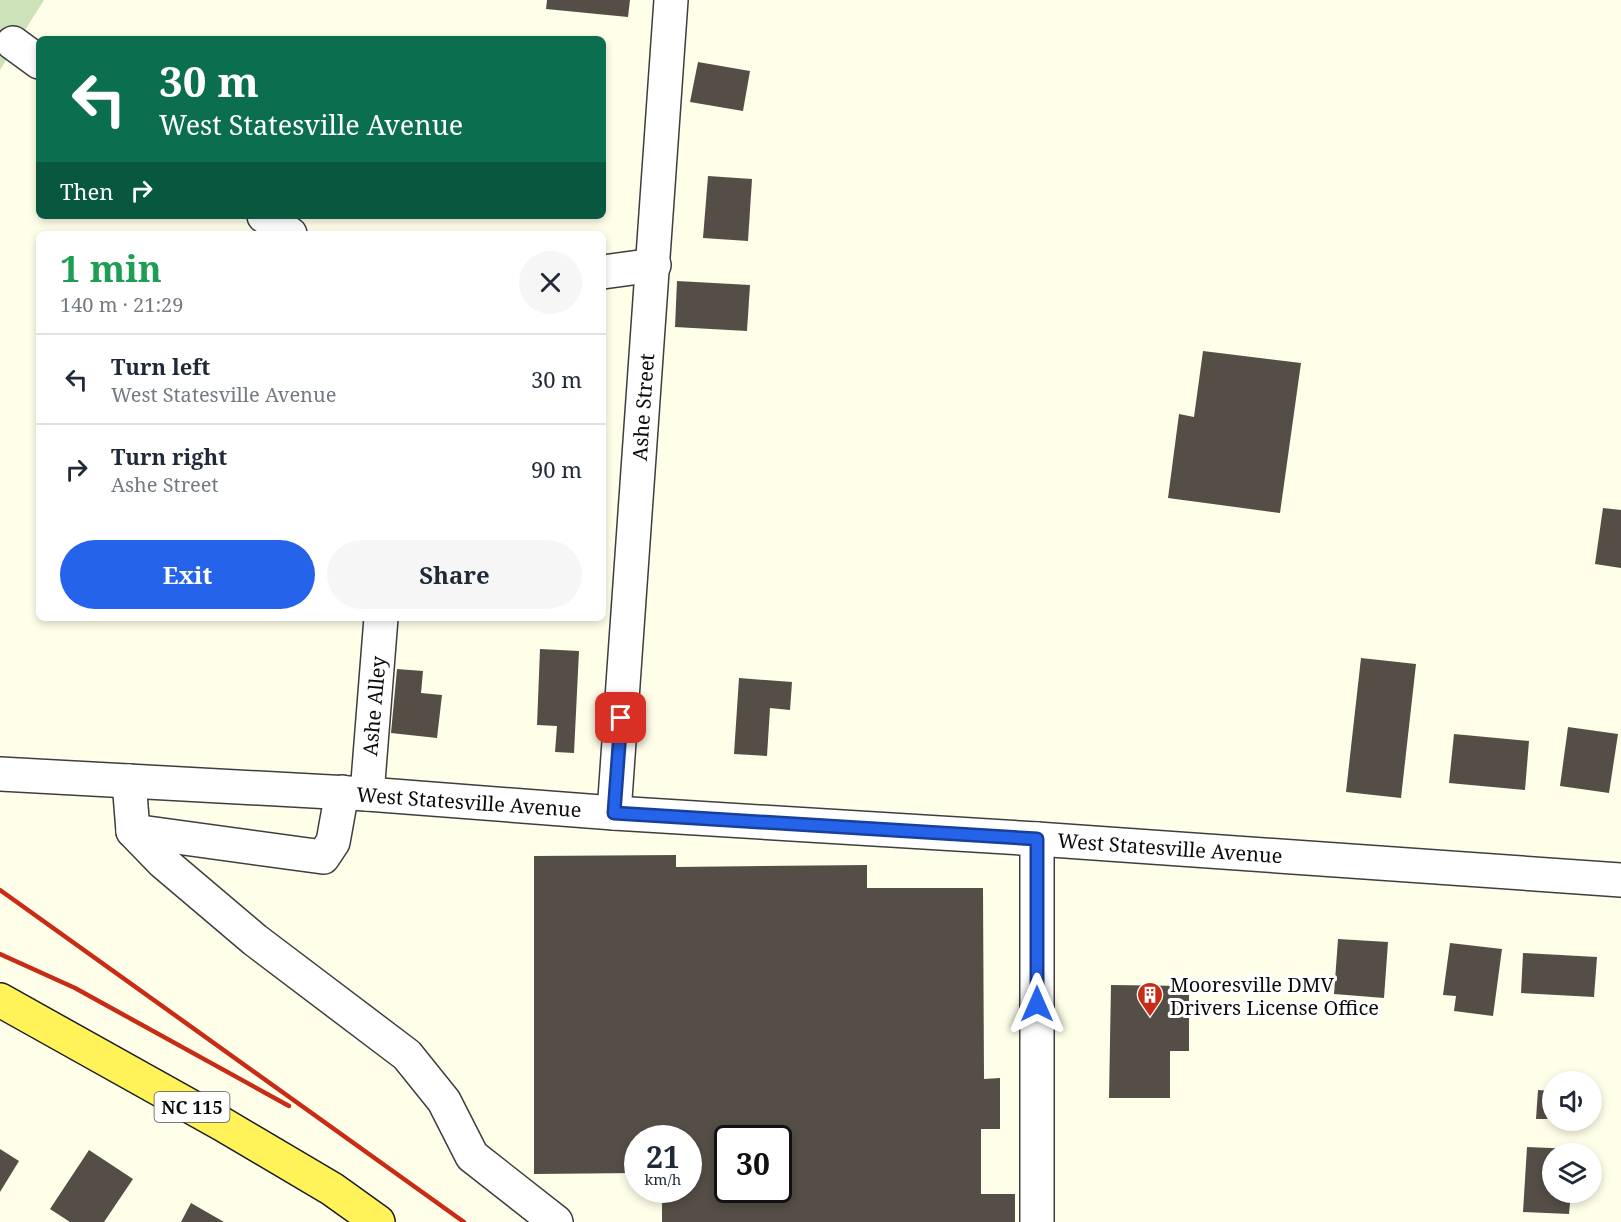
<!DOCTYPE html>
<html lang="en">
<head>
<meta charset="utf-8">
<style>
	body { margin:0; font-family:"Noto Serif",serif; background:#f6f6f7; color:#1f2937; height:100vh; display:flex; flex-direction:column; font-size:22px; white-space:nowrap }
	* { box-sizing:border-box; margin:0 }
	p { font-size:20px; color:#747a83 }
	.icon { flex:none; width:33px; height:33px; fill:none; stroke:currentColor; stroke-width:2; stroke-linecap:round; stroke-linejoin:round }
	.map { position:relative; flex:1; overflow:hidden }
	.side { position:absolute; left:36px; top:231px; width:570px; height:390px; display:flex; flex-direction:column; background:#fff; border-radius:9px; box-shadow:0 3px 9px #0003 }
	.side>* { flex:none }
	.banner { position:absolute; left:36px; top:36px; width:570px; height:183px; border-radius:9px; box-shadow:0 3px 9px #0003; background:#0b6e4f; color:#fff; overflow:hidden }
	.buttons { position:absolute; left:1542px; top:1071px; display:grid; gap:12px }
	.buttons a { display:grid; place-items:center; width:60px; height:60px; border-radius:50%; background:#fff; box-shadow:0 3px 9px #0003; font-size:30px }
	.speed { position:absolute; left:624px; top:1125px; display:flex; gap:12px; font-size:30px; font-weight:700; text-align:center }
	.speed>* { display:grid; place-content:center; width:78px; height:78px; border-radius:50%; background:#fff; box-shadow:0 3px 9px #0003; line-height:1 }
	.speed small { font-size:15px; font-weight:400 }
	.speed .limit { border:3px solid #111; border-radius:9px; background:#fff; color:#111 }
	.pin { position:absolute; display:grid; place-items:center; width:51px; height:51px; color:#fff; margin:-26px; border-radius:12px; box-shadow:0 3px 9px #0006 }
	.me { position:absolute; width:66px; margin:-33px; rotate:0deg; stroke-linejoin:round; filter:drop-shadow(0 0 4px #0008) }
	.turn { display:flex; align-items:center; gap:21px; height:126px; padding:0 24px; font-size:27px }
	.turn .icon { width:78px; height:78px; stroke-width:2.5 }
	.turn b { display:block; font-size:42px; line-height:51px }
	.then { display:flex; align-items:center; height:57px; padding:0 24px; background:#0003; gap:12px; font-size:22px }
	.round { display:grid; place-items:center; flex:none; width:63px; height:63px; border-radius:32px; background:#f6f6f7 }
	.head { display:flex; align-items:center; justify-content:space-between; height:102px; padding:0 24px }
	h1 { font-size:36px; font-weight:700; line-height:45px; color:#1e9e55 }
	.primary-button { display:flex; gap:12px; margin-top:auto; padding:12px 24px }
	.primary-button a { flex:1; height:69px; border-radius:36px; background:#2563eb; color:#fff; font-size:24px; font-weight:700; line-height:69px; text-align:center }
	.primary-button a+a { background:#f6f6f7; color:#1f2937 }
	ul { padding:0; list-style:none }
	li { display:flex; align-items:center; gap:18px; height:90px; padding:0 24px; border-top:2px solid #e0e1e3 }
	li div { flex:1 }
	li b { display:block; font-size:22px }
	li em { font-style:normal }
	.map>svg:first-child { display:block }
	.cemetery { fill:#cee2b9 }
	.building { fill:#554e46; fill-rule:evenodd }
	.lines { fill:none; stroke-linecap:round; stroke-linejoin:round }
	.minor-casing { stroke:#3e3e3e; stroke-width:36 }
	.major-casing { stroke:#1c1c1c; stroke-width:36 }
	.minor { stroke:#fff; stroke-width:33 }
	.major { stroke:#fff359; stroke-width:33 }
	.rail { stroke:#c82c17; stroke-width:4.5 }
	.route-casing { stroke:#184099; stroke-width:15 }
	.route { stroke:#2563eb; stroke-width:10 }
	.labels { text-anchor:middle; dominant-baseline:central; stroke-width:6; stroke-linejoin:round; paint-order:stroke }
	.shield { fill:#fff; stroke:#545454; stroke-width:1.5 }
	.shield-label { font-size:18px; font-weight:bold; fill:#0b0b0b }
	.street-label { font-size:20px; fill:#0b0b0b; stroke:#fff }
	.poi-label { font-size:20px; fill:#0b0b0b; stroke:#fff; text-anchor:start }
</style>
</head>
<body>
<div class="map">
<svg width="1621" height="1222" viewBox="0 0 1621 1222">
	<rect width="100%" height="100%" fill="#fffee9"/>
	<path class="cemetery" d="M0,0H44L0,70Z"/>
	<g class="building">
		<path d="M547,0H630L628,17L546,9Z"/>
		<path d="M698,62L750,71L743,111L690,102Z"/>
		<path d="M708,176L752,179L748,241L703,238Z"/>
		<path d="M677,281L750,285L747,331L675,327Z"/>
		<path d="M1203,351L1301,363L1280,513L1168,498L1179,414L1194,417Z"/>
		<path d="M1603,508L1621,510V568L1595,564Z"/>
		<path d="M540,649L579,651L574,753L555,752L557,726L537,725Z"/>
		<path d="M1361,658L1416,664L1401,798L1346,792Z"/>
		<path d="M397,669L423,671L421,693L442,695L437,738L391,733Z"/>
		<path d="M739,678L792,682L790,710L770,708L767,756L734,754Z"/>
		<path d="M1568,727L1618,734L1609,793L1560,786Z"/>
		<path d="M1454,734L1529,741L1525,790L1449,783Z"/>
		<path d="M676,855V867L867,865V888H983L984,1079L1000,1078V1129H981V1194H1015V1222H662V1190H688V1138H638V1173L534,1174V856ZM728,1138H778V1190H728Z"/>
		<path d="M1338,939L1388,942L1384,998L1334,994Z"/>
		<path d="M1450,943L1502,949L1493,1016L1454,1011L1456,996L1443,995Z"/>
		<path d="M1523,953L1597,957L1594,997L1521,993Z"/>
		<path d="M1111,985L1189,986V1051H1170V1098H1109Z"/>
		<path d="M1538,1090L1552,1091V1119H1536Z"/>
		<path d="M1527,1147L1573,1149V1154H1552V1192H1571L1569,1214L1523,1212Z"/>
		<path d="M0,1149L19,1161L0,1192Z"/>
		<path d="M89,1150L133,1179L104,1222H70L50,1209Z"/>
		<path d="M191,1203L224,1222H181Z"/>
	</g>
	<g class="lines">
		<defs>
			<g id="minor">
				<path d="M13,43L39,62"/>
				<path d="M264,216L290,234"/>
				<path d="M603,272L654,265"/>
				<path d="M0,774L367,794L614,813L1037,839L1621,880"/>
				<path d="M129,781L133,831L163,862L255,940L407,1055L444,1101L472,1156L556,1222"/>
				<path d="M367,794L381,618"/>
				<path d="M614,813L671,0"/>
				<path d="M133,831L323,857L333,842L342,792"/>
				<path d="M1037,1222V839"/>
			</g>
			<path id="major" d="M0,1000L222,1124L332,1189L378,1222"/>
		</defs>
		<use href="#minor" class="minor-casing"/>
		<use href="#major" class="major-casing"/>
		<use href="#minor" class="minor"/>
		<use href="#major" class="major"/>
		<g class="rail">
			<path d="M0,890L464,1222"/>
			<path d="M0,954L75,988L289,1106"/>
		</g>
	</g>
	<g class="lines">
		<defs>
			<path id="route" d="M621,718L614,813L1037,839V1004"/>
		</defs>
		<use href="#route" class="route-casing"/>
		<use href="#route" class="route"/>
	</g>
	<defs>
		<symbol id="building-pin" viewBox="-11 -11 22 30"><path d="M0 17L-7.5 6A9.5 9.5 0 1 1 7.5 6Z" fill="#c82c17" stroke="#fff"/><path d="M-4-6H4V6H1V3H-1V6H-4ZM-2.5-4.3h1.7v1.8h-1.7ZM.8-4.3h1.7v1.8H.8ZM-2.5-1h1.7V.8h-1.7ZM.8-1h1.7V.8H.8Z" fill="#fff"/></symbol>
	</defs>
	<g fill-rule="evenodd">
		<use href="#building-pin" x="1135" y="980" width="30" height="40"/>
	</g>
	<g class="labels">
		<rect class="shield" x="154.5" y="1092" width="75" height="30" rx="4.5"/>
		<g class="shield-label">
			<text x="192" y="1107">NC 115</text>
		</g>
		<g class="street-label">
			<text transform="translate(643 407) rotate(-86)">Ashe Street</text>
			<text transform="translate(374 706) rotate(-85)">Ashe Alley</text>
			<text transform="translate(469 802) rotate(4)">West Statesville Avenue</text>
			<text transform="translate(1170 848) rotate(4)">West Statesville Avenue</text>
		</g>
		<g class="poi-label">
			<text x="1170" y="984">Mooresville DMV<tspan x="1170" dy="23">Drivers License Office</tspan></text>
		</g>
	</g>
</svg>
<div class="buttons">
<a><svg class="icon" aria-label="sound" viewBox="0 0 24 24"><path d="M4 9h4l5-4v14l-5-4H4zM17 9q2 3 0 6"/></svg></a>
<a><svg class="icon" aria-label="layers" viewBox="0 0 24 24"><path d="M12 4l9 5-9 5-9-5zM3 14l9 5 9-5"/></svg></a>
</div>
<div class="speed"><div>21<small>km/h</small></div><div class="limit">30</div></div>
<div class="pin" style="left:621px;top:718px;background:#d93025"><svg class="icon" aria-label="arrive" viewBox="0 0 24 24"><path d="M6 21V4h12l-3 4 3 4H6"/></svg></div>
<svg class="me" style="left:1037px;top:1004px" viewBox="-20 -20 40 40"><path d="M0-17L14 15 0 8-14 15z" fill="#2563eb" stroke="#fff" stroke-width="4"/></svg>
<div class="banner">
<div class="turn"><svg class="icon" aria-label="left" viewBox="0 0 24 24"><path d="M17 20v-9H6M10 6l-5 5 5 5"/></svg><div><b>30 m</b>West Statesville Avenue</div></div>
<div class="then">Then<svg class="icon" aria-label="right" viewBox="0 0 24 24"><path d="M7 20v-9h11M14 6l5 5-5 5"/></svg></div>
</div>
<section class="side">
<div class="head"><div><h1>1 min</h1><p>140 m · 21:29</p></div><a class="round"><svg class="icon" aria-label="close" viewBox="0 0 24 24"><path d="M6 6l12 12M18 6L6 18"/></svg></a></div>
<ul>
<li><svg class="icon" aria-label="left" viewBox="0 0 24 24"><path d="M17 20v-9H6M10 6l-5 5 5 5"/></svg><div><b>Turn left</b><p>West Statesville Avenue</p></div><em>30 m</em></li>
<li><svg class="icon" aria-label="right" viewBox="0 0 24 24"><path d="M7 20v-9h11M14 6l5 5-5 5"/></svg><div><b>Turn right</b><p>Ashe Street</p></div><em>90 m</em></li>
</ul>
<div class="primary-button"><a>Exit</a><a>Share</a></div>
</section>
</div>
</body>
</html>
